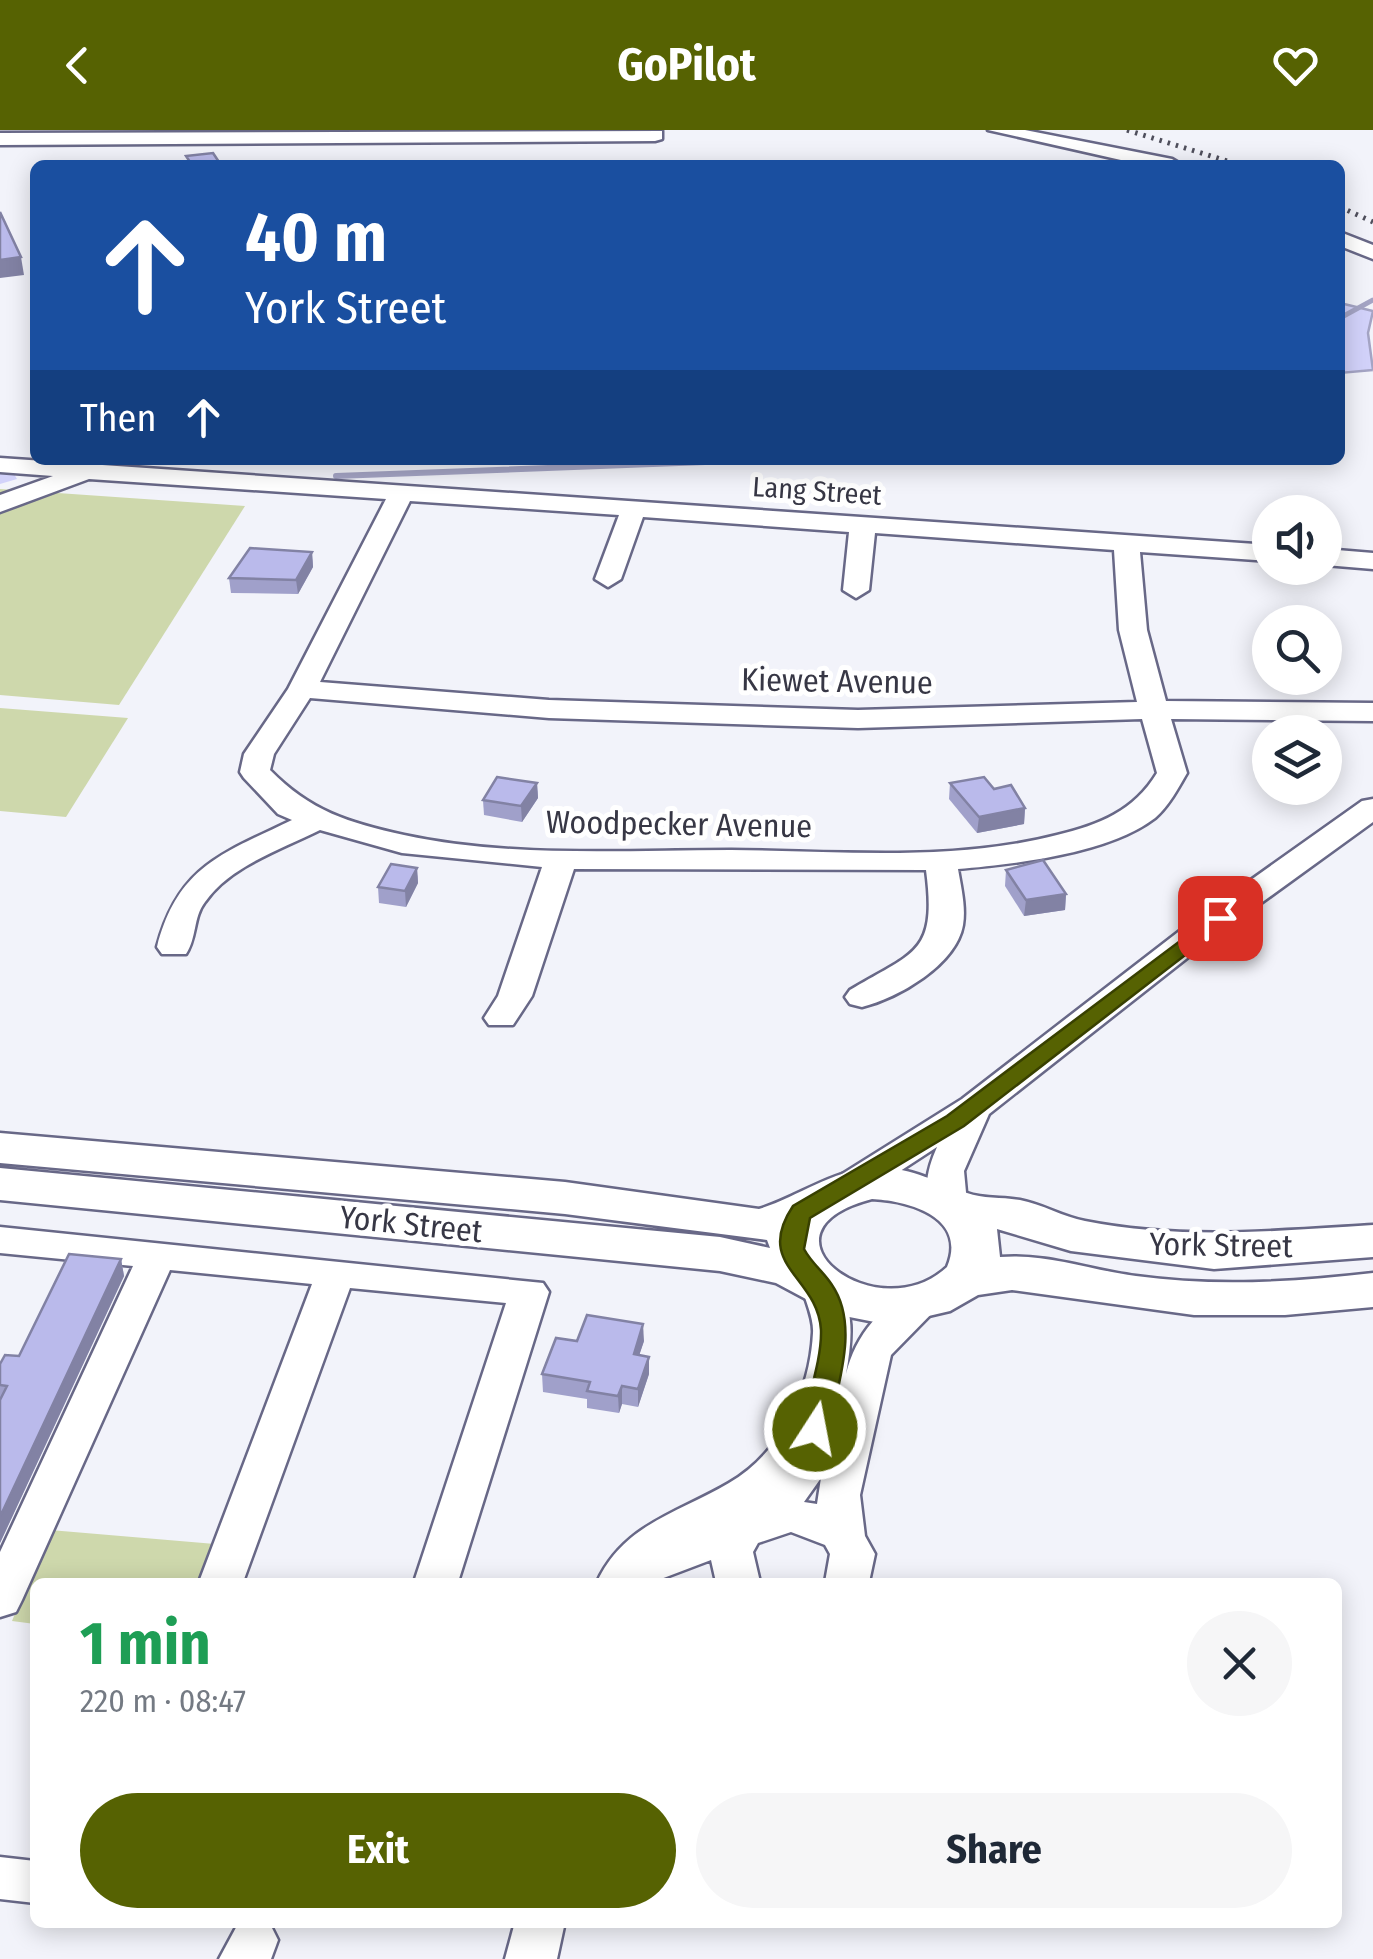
<!DOCTYPE html>
<html lang="en">
<head>
<meta charset="utf-8">
<style>
	body { margin:0; font-family:"Fira Sans Condensed",sans-serif; background:#f6f6f7; color:#1f2937; height:100vh; display:flex; flex-direction:column; font-size:38px; white-space:nowrap }
	* { box-sizing:border-box; margin:0 }
	p { font-size:32px; color:#747a83 }
	.icon { flex:none; width:55px; height:55px; fill:none; stroke:currentColor; stroke-width:2; stroke-linecap:round; stroke-linejoin:round }
	.map { position:relative; flex:1; overflow:hidden }
	.side { position:absolute; left:30px; top:1448px; width:1312px; height:350px; display:flex; flex-direction:column; background:#fff; border-radius:15px; box-shadow:0 5px 25px #0003 }
	.side>* { flex:none }
	.banner { position:absolute; left:30px; top:30px; width:1315px; height:305px; border-radius:15px; box-shadow:0 5px 25px #0003; background:#1a4fa0; color:#fff; overflow:hidden }
	.controls { position:absolute; left:1252px; top:365px; display:grid; gap:20px }
	.controls a { display:grid; place-items:center; width:90px; height:90px; border-radius:50%; background:#fff; box-shadow:0 5px 25px #0003; font-size:50px }
	.pin { position:absolute; display:grid; place-items:center; width:85px; height:85px; color:#fff; margin:-42px; border-radius:20px; box-shadow:0 5px 15px #0006 }
	.me { position:absolute; width:110px; margin:-55px; rotate:11deg; stroke-linejoin:round; filter:drop-shadow(0 0 8px #0008) }
	.turn { display:flex; align-items:center; gap:35px; height:210px; padding:0 50px; font-size:45px }
	.turn .icon { width:130px; height:130px; stroke-width:2.5 }
	.turn b { display:block; font-size:70px; line-height:85px }
	.then { display:flex; align-items:center; height:95px; padding:0 50px; background:#0003; gap:20px; font-size:38px }
	.round { display:grid; place-items:center; flex:none; width:105px; height:105px; border-radius:52px; background:#f6f6f7 }
	.summary { display:flex; align-items:center; justify-content:space-between; height:170px; padding:0 50px }
	h1 { font-size:60px; font-weight:700; line-height:75px; color:#1e9e55 }
	.button { display:flex; gap:20px; margin-top:auto; padding:20px 50px }
	.button a { flex:1; height:115px; border-radius:60px; background:#566202; color:#fff; font-size:40px; font-weight:700; line-height:115px; text-align:center }
	.button a+a { background:#f6f6f7; color:#1f2937 }
	header { display:flex; justify-content:space-between; align-items:center; height:130px; padding:0 50px; background:#566202; color:#fff; font-size:45px; font-weight:700 }
	.map>svg:first-child { display:block }
	.green { fill:#ced8ac }
	.water { fill:#d2d2fa; stroke:#a4a4c4; stroke-width:2.5 }
	.lines { fill:none; stroke-linecap:round; stroke-linejoin:round }
	.stream-far1 { stroke:#a4a4c4; stroke-width:5 }
	.stream { stroke:#a4a4c4; stroke-width:6 }
	.canal { fill:#d2d2fa; fill-rule:evenodd }
	.minor-casing { stroke:#686887; stroke-width:5 }
	.major-casing { stroke:#686887; stroke-width:5 }
	.minor { fill:#fff; fill-rule:evenodd }
	.major { fill:#fff; fill-rule:evenodd }
	.rail { stroke:#4f4f5c; stroke-width:5; stroke-dasharray:2.5 6; stroke-linecap:butt }
	.wall { fill:#a0a0ca }
	.shaded-wall { fill:#8282a4 }
	.building { fill:#babaeb; stroke:#8282a4; stroke-width:2.5 }
	.route { fill:#566202; stroke:#384001; stroke-width:2.5 }
	.labels { text-anchor:middle; dominant-baseline:central; stroke-width:10; stroke-linejoin:round; paint-order:stroke }
	.far-street-label { font-size:28px; fill:#373745; stroke:#fff }
	.street-label { font-size:32px; fill:#373745; stroke:#fff }
</style>
</head>
<body>
<header><svg class="icon" aria-label="back" viewBox="0 0 24 24"><path d="M15 5l-7 7 7 7"/></svg>GoPilot<svg class="icon" aria-label="heart" viewBox="0 0 24 24"><path d="M12 20l-8-8c-3-5 5-10 8-4 3-6 11-1 8 4z"/></svg></header>
<div class="map">
<svg width="1373" height="1829" viewBox="0 0 1373 1829">
	<rect width="100%" height="100%" fill="#f2f3fa"/>
	<g class="green">
		<path d="M0,359L245,376L119,575L0,565Z"/>
		<path d="M0,578L128,588L66,687L0,681Z"/>
		<path d="M50,1400L215,1414L202,1452H35V1494L12,1491Z"/>
	</g>
	<path class="water" d="M1340,173L1373,181L1368,203L1373,240L1340,243Z"/>
	<g class="lines">
		<path class="stream-far1" d="M1340,188L1373,170"/>
		<path class="stream" d="M336,346L758,330"/>
		<path class="canal" d="M0,342L14,344L17,349L0,354Z"/>
		<defs>
			<g id="minor">
				<path d="M988,0H1025L1172,29L1182,35H1143Z"/>
				<path d="M662,1V9L655,11L0,15V3Z"/>
				<path d="M1340,102L1373,115V129L1340,116Z"/>
				<path d="M0,328L1270,415V431L1140,422L1147,500L1166,571L1373,573V591L1171,589L1187,643C1178,658 1169,676 1155,688C1108,724 1015,734 958,739C961,757 966,777 963,795C956,835 898,868 862,877L850,874L845,867L850,860C915,821 937,824 926,740L574,739L532,866L513,895H489L484,888L498,866L542,737L402,723L320,700C282,719 230,736 205,772C193,787 197,808 186,824H162L157,817C178,736 222,724 292,690L278,684L244,648L240,642L244,624L288,559L386,369L89,349L0,382V365L53,346L0,342ZM410,371L619,385L595,449L608,457L621,449L643,387L849,402L843,460L856,468L869,460L875,403L1114,420L1119,500L1137,572L858,580L549,570L320,552ZM310,568L549,588L858,598L1142,589L1157,643C1134,681 1099,695 1057,705C952,732 839,721 731,720C624,720 510,728 404,705C349,693 310,681 270,640L274,624Z"/>
				<path d="M1325,419L1373,423V439L1325,435Z"/>
				<path d="M1373,669V692L1210,810L989,984L964,1041L967,1073L961,1082L948,1085L935,1082C921,1060 928,1038 937,1017L865,1064L852,1067L839,1064L833,1055L839,1046L962,969L1186,796L1362,671Z"/>
				<path d="M0,1097L543,1153L549,1162L458,1452H414L506,1173L350,1158L243,1452H199L312,1154L170,1140L22,1470L16,1482L0,1487V1422L133,1136L0,1123Z"/>
				<path d="M822,1145L836,1149C855,1180 852,1209 846,1244C855,1206 883,1170 922,1159L936,1163L942,1173L891,1225L860,1365L865,1406L875,1424L869,1452H825L830,1424L825,1415L791,1402L758,1413L753,1422L760,1452H716L711,1430L653,1452H597C624,1394 678,1383 729,1353C781,1323 810,1261 813,1203C814,1189 806,1172 802,1158L808,1149ZM821,1348L817,1374L804,1372Z"/>
				<path d="M0,1727L35,1731V1773L0,1769Z"/>
				<path d="M239,1792L270,1794L278,1810L271,1829H219Z"/>
				<path d="M515,1792H565L557,1829H505Z"/>
			</g>
			<path id="major" d="M0,1003L565,1052L759,1079C798,1067 830,1041 872,1038C906,1035 937,1052 967,1063C983,1069 1003,1067 1020,1070C1042,1074 1063,1087 1085,1091C1181,1110 1276,1101 1373,1095V1127L1214,1139L1071,1121L997,1099L1000,1127C1047,1123 1090,1140 1136,1146C1215,1157 1295,1152 1373,1143V1177L1285,1185H1194L1012,1160L978,1165L950,1181L890,1195L834,1184L776,1153L720,1141L0,1070V1038L720,1107L770,1118L767,1110L565,1084L0,1033ZM872,1069C909,1071 968,1087 947,1137C877,1202 745,1102 872,1069Z"/>
		</defs>
		<use href="#minor" class="minor-casing"/>
		<use href="#major" class="major-casing"/>
		<use href="#minor" class="minor"/>
		<use href="#major" class="major"/>
		<g class="rail">
			<path d="M1127,0L1240,35"/>
			<path d="M1340,77L1373,92"/>
		</g>
	</g>
	<g class="wall">
		<path d="M312,422L313,437L298,464L231,463L229,448Z"/>
		<path d="M537,653L538,668L522,692L484,685L483,670Z"/>
		<path d="M950,653L994,659L1025,678L1024,694L977,703L949,669Z"/>
		<path d="M417,738L418,753L406,777L379,773L378,757Z"/>
		<path d="M1006,740L1066,764L1065,780L1024,786L1005,756Z"/>
		<path d="M121,1129L124,1146L0,1413V1234L19,1226Z"/>
		<path d="M644,1211L639,1225L649,1244L638,1277L622,1274L619,1283L587,1278V1269L543,1262L542,1244Z"/>
	</g>
	<g class="shaded-wall">
		<path d="M21,127L24,145L0,148V130Z"/>
		<path d="M312,422L313,437L298,464L296,450Z"/>
		<path d="M537,653L538,668L522,692L521,676Z"/>
		<path d="M1025,678L1024,694L977,703L979,687Z"/>
		<path d="M417,738L418,753L406,777L405,761Z"/>
		<path d="M1066,764L1065,780L1024,786L1026,770Z"/>
		<path d="M121,1129L124,1146L0,1413V1387Z"/>
		<path d="M643,1194L644,1211L634,1241V1224Z"/>
		<path d="M649,1227V1244L638,1277V1259Z"/>
		<path d="M622,1256V1274L619,1283L618,1266Z"/>
	</g>
	<g class="building">
		<path d="M213,23L221,35H192L186,26Z"/>
		<path d="M0,82L21,127L0,130Z"/>
		<path d="M250,418L312,422L296,450L229,448Z"/>
		<path d="M497,647L537,653L521,676L483,670Z"/>
		<path d="M984,647L994,659L1011,655L1025,678L979,687L950,653Z"/>
		<path d="M1043,730L1066,764L1026,770L1006,740Z"/>
		<path d="M391,734L417,738L405,761L378,757Z"/>
		<path d="M69,1124L121,1129L0,1387V1270L7,1256L0,1255V1234L5,1225L19,1226Z"/>
		<path d="M587,1185L643,1194L634,1224L649,1227L638,1259L622,1256L618,1266L587,1261L590,1252L542,1244L556,1208L577,1211Z"/>
	</g>
	<path class="route" d="M1220,781L1228,783V792L964,996L810,1088L804,1119C812,1134 824,1142 832,1155C860,1196 837,1256 829,1299L815,1309L806,1306L802,1299C807,1269 822,1230 821,1200C818,1146 753,1136 793,1076L947,986Z"/>
	<g class="labels">
		<g class="far-street-label">
			<text transform="translate(817 361) rotate(4)">Lang Street</text>
		</g>
		<g class="street-label">
			<text transform="translate(837 551) rotate(1)">Kiewet Avenue</text>
			<text transform="translate(679 694) rotate(1)">Woodpecker Avenue</text>
			<text transform="translate(411 1094) rotate(6)">York Street</text>
			<text transform="translate(1221 1115) rotate(1)">York Street</text>
		</g>
	</g>
</svg>
<div class="controls">
<a><svg class="icon" aria-label="sound" viewBox="0 0 24 24"><path d="M4 9h4l5-4v14l-5-4H4zM17 9q2 3 0 6"/></svg></a>
<a><svg class="icon" aria-label="search" viewBox="0 0 24 24"><circle cx="10" cy="10" r="6"/><path d="M15 15l6 6"/></svg></a>
<a><svg class="icon" aria-label="layers" viewBox="0 0 24 24"><path d="M12 4l9 5-9 5-9-5zM3 14l9 5 9-5"/></svg></a>
</div>
<div class="pin" style="left:1220px;top:788px;background:#d93025"><svg class="icon" aria-label="arrive" viewBox="0 0 24 24"><path d="M6 21V4h12l-3 4 3 4H6"/></svg></div>
<svg class="me" style="left:815px;top:1299px" viewBox="-20 -20 40 40"><circle r="17" fill="#566202" stroke="#fff" stroke-width="3"/><path d="M0-11L8 9 0 5-8 9z" fill="#fff"/></svg>
<div class="banner">
<div class="turn"><svg class="icon" aria-label="ahead" viewBox="0 0 24 24"><path d="M12 20V5M6 11l6-6 6 6"/></svg><div><b>40 m</b>York Street</div></div>
<div class="then">Then<svg class="icon" aria-label="ahead" viewBox="0 0 24 24"><path d="M12 20V5M6 11l6-6 6 6"/></svg></div>
</div>
<section class="side">
<div class="summary"><div><h1>1 min</h1><p>220 m · 08:47</p></div><a class="round"><svg class="icon" aria-label="close" viewBox="0 0 24 24"><path d="M6 6l12 12M18 6L6 18"/></svg></a></div>
<div class="button"><a>Exit</a><a>Share</a></div>
</section>
</div>
</body>
</html>
